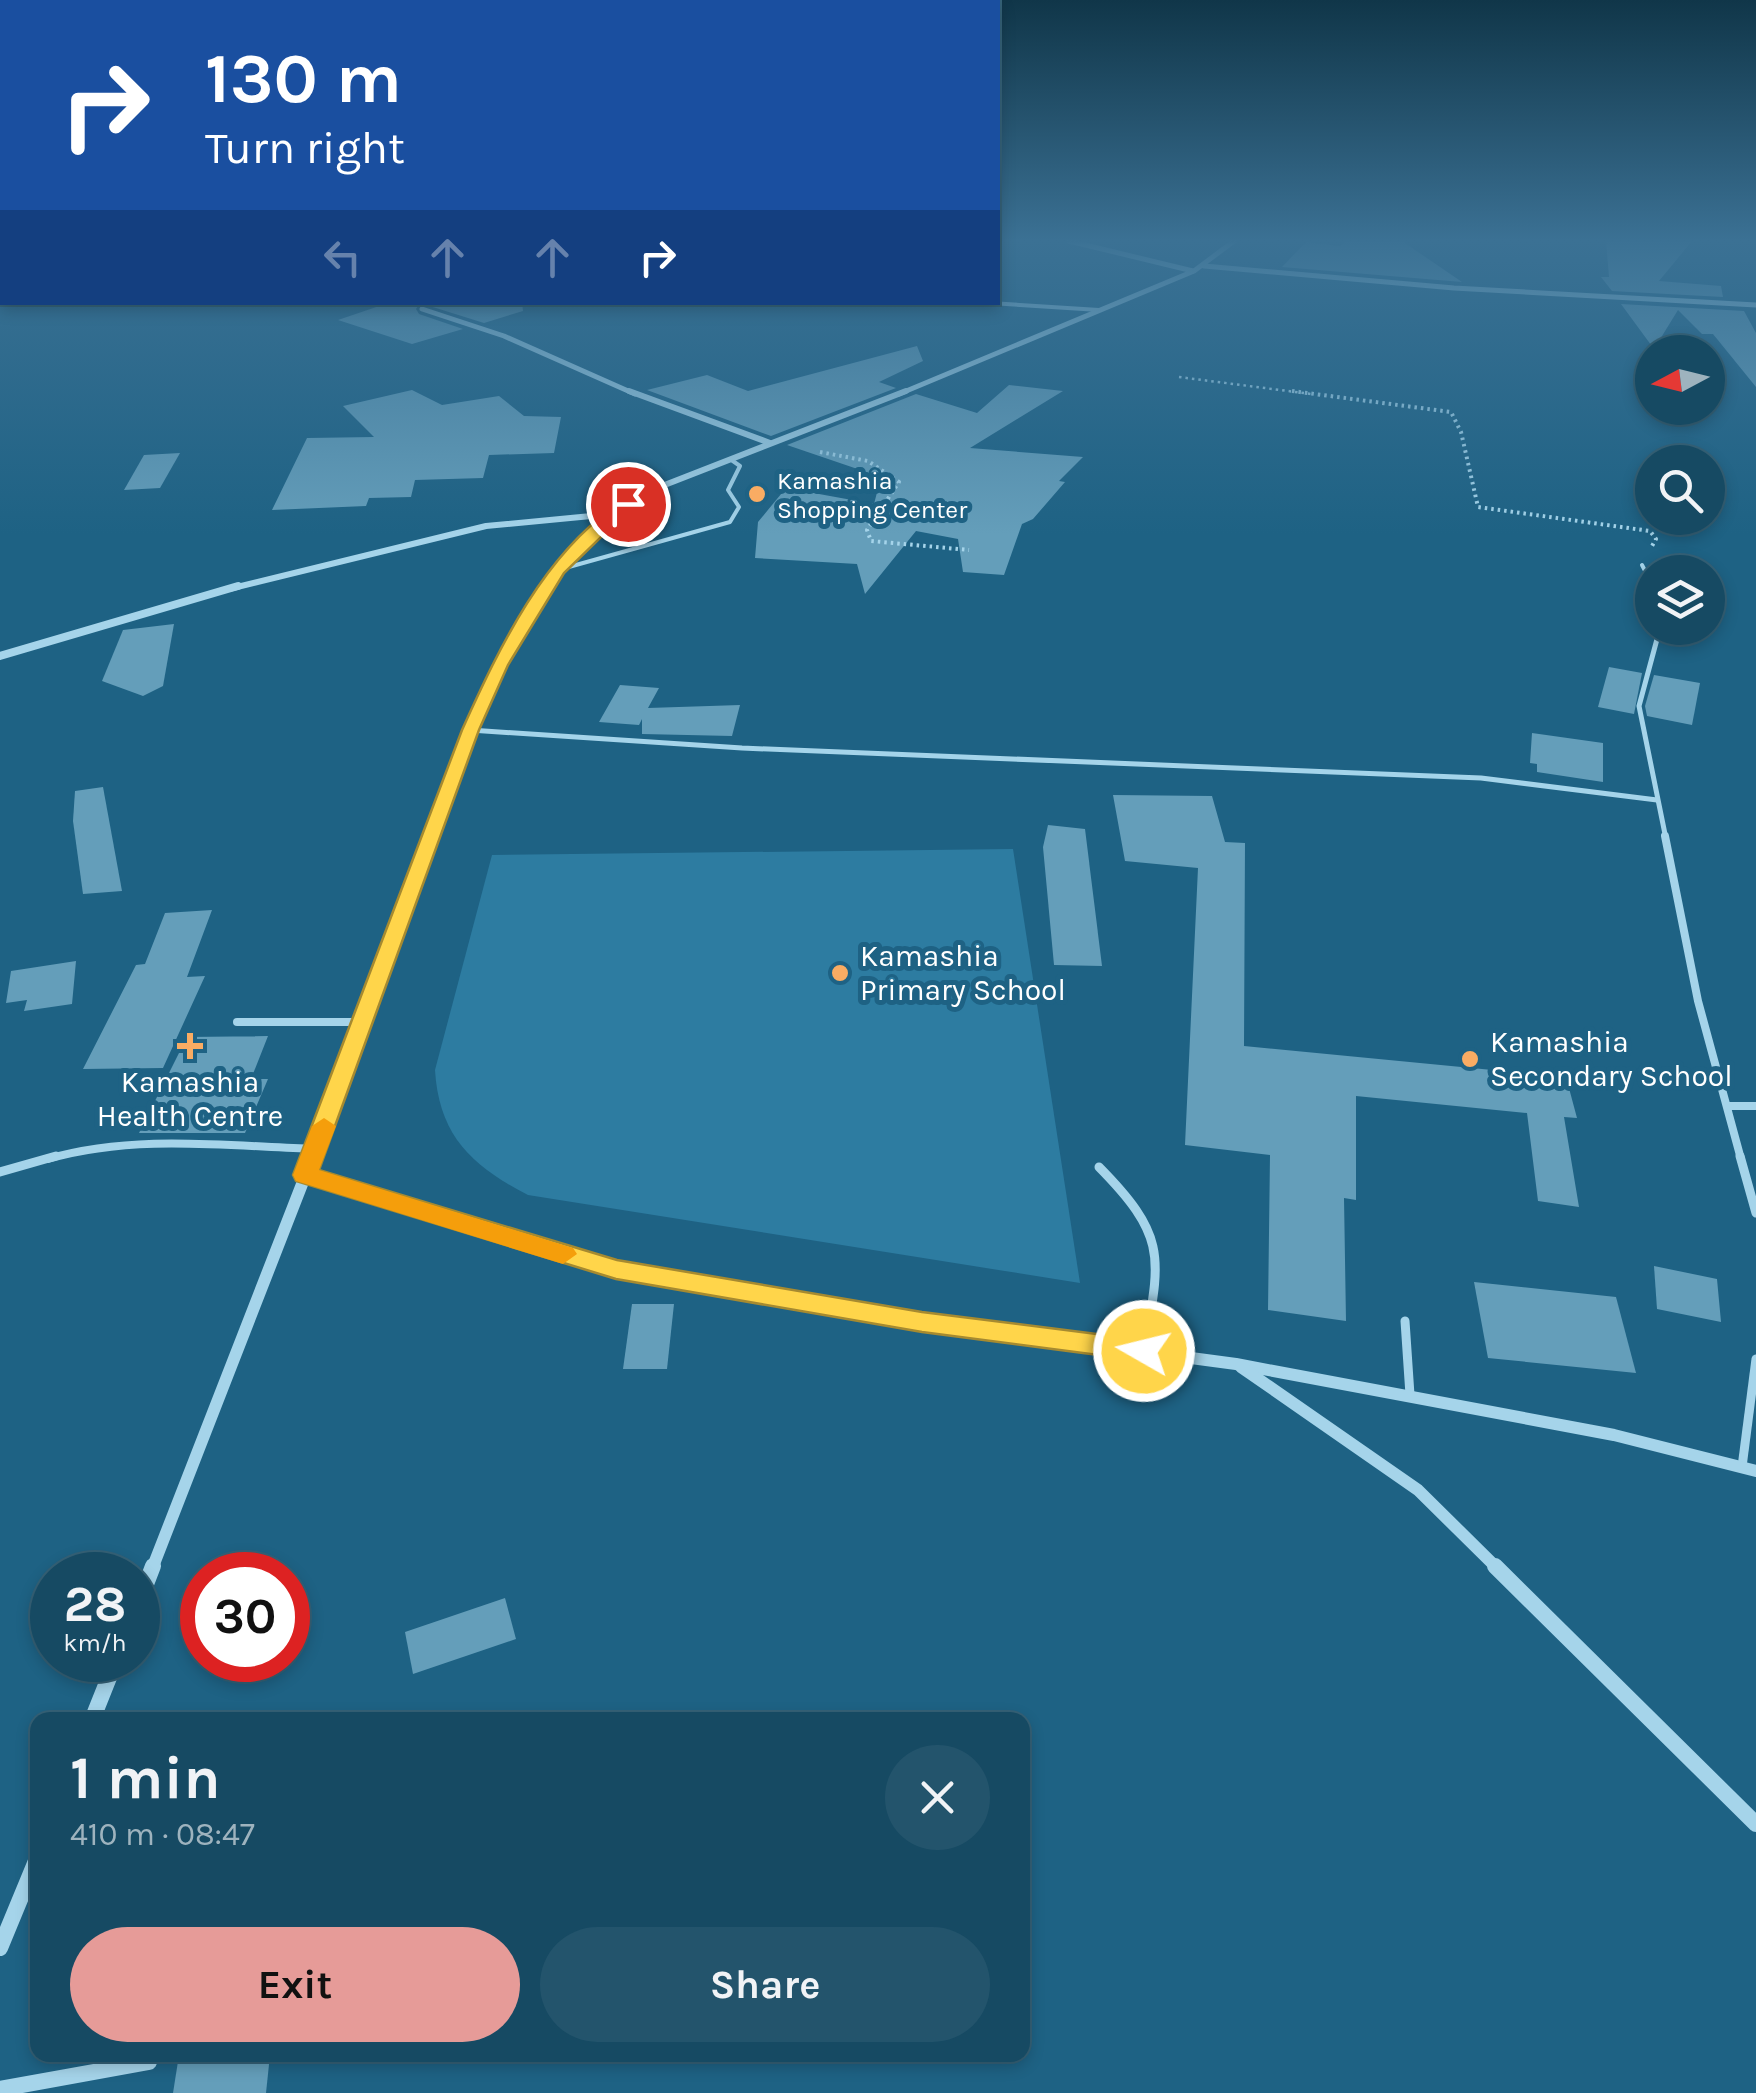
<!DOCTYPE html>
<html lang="en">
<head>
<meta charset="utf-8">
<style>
	body { margin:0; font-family:Karla,sans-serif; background:#23546c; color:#f1f3f6; height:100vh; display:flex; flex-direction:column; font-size:38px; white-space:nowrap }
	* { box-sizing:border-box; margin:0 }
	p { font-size:32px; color:#9eb3be }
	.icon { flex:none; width:55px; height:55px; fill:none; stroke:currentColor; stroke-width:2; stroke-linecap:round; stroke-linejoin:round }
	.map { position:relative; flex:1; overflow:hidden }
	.side { position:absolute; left:30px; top:1712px; width:1000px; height:350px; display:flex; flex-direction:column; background:#164a63; border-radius:20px; box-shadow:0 5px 15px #0003,0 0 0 2px #356278 }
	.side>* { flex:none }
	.banner { position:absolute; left:0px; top:0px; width:1000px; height:305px; box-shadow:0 5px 15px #0003,0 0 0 2px #356278; background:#1a4fa0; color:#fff; overflow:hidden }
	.needle { width:65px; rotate:263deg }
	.tools { position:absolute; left:1635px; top:335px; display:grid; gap:20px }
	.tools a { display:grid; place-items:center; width:90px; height:90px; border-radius:50%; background:#164a63; box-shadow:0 5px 15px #0003,0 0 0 2px #356278; font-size:50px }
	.speed { position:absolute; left:30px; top:1552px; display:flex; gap:20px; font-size:50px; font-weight:700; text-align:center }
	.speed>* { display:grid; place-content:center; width:130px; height:130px; border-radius:50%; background:#164a63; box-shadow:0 5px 15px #0003,0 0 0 2px #356278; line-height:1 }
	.speed small { font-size:25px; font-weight:400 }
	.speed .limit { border:15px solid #d22; background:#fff; color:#111 }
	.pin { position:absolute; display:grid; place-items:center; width:85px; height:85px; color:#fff; margin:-42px; border:5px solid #fff; border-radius:50%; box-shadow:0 2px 10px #0007 }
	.me { position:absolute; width:110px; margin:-55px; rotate:278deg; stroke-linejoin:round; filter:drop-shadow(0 0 8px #0008) }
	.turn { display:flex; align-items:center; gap:35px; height:210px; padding:0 40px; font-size:45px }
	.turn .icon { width:130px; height:130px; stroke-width:2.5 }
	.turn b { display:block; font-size:70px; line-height:85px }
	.lanes { display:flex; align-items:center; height:95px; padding:0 40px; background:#0003; justify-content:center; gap:50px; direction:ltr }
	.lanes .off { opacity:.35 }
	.round { display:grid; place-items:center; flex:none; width:105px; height:105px; border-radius:52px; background:#23546c }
	.overview { display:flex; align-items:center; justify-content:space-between; height:170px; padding:0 40px }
	h1 { font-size:60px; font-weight:700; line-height:75px }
	.button { display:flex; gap:20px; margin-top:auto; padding:20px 40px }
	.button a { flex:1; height:115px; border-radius:60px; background:#e69b98; color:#111; font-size:40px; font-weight:700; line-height:115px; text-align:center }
	.button a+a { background:#23546c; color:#f1f3f6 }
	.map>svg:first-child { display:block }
	.green { fill:#2d7ca1 }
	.building { fill:#649eba }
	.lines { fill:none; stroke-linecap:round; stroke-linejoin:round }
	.path-far1 { stroke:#a5d4ea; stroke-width:2.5; stroke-dasharray:2.5 4; stroke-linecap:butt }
	.path { stroke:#a5d4ea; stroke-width:4; stroke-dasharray:2.5 4; stroke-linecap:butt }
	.lane-far3 { stroke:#a5d4ea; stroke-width:4 }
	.lane-far2 { stroke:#a5d4ea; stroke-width:5 }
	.lane-far1 { stroke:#a5d4ea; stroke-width:8 }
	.lane { stroke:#a5d4ea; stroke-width:9 }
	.street-far5 { stroke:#a5d4ea; stroke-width:5 }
	.street-far4 { stroke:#a5d4ea; stroke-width:6 }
	.street-far3 { stroke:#a5d4ea; stroke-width:8 }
	.street-far2 { stroke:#a5d4ea; stroke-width:10 }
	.street-far1 { stroke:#a5d4ea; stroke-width:12 }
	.street { stroke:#a5d4ea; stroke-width:16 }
	.route { fill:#ffd54a; stroke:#a68a30; stroke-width:2.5 }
	.slow { fill:#f59e0b }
	.poi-dot { fill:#f9ac63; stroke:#1e6284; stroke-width:4 }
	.labels { text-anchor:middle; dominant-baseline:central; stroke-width:10; stroke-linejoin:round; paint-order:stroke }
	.far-poi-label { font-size:25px; fill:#fff; stroke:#1e6284; text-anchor:start }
	.poi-label { font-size:30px; fill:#fff; stroke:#1e6284; text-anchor:start }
</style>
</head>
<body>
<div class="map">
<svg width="1756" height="2093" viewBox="0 0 1756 2093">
	<rect width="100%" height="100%" fill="#1e6284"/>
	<path class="green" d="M1013,849L1080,1283L528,1195C472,1166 439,1136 435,1070L492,855Z"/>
	<g class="building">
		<path d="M1346,241H1402L1462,282L1282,267L1306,242L1340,246Z"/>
		<path d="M1606,241H1692L1659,281L1721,286L1723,297L1612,291L1601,277H1609Z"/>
		<path d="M391,302H522L523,311L484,323L420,303L416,309L419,314L463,329L412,344L338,320Z"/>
		<path d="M1621,304L1744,311L1756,333V387L1713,334H1702L1678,310L1654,349Z"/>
		<path d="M917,346L923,361L879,382L896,388L771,436L647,390L707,375L748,391Z"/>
		<path d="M1009,385L1063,391L970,448L1083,457L1059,481L1065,482L1033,519L1022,524L1004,575L963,572L958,539L916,531L865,594L857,564L755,558L758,522L786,488L874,504L881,477L787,445L916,394L977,413Z"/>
		<path d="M412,390L442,405L499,396L524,416L561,417L554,453L489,455L483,478L415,480L411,497L369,498L366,506L272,510L307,438L374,437L343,406Z"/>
		<path d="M180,453L160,488L124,490L144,455Z"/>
		<path d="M174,624L163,686L143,696L102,681L123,630Z"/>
		<path d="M1609,667L1642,673L1634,714L1598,707Z"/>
		<path d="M1654,675L1700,683L1692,725L1647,716L1645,706Z"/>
		<path d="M620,685L659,688L648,708L740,705L732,736L642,734V719L639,725L599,722Z"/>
		<path d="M1532,733L1603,743V782L1537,772V764L1530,763Z"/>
		<path d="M103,787L122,891L83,894L73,821L75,791Z"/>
		<path d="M1113,795L1212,796L1225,842L1245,843L1244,1046L1566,1077L1577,1118L1564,1117L1579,1207L1538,1201L1527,1113L1356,1096V1200L1344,1198L1346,1321L1268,1310L1270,1155L1185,1145L1198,868L1125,861Z"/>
		<path d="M1048,825L1085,829L1102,966L1054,965L1043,847Z"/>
		<path d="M212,910L187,977L205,976L163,1068L83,1069L136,965L145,964L165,913Z"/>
		<path d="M76,961L72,1004L24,1011L27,1000L6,1003L11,971Z"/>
		<path d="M268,1036L251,1079H268L245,1133H139L187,1037Z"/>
		<path d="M1654,1266L1717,1279L1721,1322L1657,1309Z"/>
		<path d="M1474,1282L1616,1297L1636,1373L1488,1358Z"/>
		<path d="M632,1304H674L667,1369H623Z"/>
		<path d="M505,1598L516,1639L413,1674L405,1632Z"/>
		<path d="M179,2055H270L266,2093H173Z"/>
	</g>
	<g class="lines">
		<path class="path-far1" d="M1179,377L1311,394"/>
		<g class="path">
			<path d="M1292,391L1451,412L1461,432L1478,507L1650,531L1656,539L1652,546"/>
			<path d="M820,452L868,461L899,482L867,530L871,541L969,550"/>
		</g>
		<g class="lane-far3">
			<path d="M974,302L1099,310"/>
			<path d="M1642,565L1652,584"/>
			<path d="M558,570L730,522L739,507L728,490L740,466L730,459"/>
		</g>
		<g class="lane-far2">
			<path d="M1660,628L1639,706L1666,839"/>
			<path d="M470,730L742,748L1481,778L1657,800"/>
		</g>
		<g class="lane-far1">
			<path d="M1665,836L1698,1001L1741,1159"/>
			<path d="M237,1022H362"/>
			<path d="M1728,1106H1756"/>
			<path d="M48,1159C134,1134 226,1146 315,1149"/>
		</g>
		<g class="lane">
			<path d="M1740,1156L1756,1213"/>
			<path d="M1099,1167C1169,1238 1160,1258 1144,1351"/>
			<path d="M0,1172L56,1156"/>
			<path d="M1405,1321L1410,1395"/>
			<path d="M1742,1467L1756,1359"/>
		</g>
		<g class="street-far5">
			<path d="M1069,241L1193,271"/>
			<path d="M1204,266L1454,288L1756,305"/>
			<path d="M422,309L504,336L635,394"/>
			<path d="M899,394L1194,271L1234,241"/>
		</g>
		<g class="street-far4">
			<path d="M629,391L770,443"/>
			<path d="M229,589L486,526L612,514"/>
			<path d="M546,589L596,531L662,486L906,391"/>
		</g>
		<g class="street-far3">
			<path d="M0,656L238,586"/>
			<path d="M430,839L487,694L548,586"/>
		</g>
		<path class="street-far2" d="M312,1159L431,836"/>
		<g class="street-far1">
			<path d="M305,1175L616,1269L922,1322L1236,1364L1614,1435L1756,1471"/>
			<path d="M1241,1367L1418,1490L1498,1569"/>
			<path d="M152,1569L313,1156"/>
		</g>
		<g class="street">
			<path d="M1495,1566L1756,1824"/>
			<path d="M138,1605L153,1566"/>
			<path d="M92,1720L116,1660"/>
			<path d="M0,1948L38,1856"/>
			<path d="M0,2089L149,2062"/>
		</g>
	</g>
	<linearGradient id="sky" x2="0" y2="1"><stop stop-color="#103649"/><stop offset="0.45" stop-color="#3b7194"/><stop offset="1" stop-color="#3b7194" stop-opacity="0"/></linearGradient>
	<rect width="1756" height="534" fill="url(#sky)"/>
	<path class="route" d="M623,501L635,504L564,573L508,665L479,730L319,1170L617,1260L922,1312L1144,1340L1154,1343L1158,1351L1154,1358L1144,1361L922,1332L616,1279L296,1181L293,1175L462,730C499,648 545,550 623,501Z"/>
	<path class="slow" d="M324,1118L336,1126L319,1170L573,1248L577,1254L563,1264L296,1181L293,1175L312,1126Z"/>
	<g class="poi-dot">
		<circle cx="757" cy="494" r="10"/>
		<circle cx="840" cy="973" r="10"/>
		<path d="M185 1031h10v10h10v10h-10v10h-10v-10h-10v-10h10z"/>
		<circle cx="1470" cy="1059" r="10"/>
	</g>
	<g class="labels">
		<g class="far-poi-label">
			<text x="777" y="480">Kamashia<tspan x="777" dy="29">Shopping Center</tspan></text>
		</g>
		<g class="poi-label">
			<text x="860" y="956">Kamashia<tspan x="860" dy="34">Primary School</tspan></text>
			<text x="1490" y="1042">Kamashia<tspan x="1490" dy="34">Secondary School</tspan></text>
			<text x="190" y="1082" text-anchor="middle">Kamashia<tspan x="190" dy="34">Health Centre</tspan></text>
		</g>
	</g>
</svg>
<div class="tools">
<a><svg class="needle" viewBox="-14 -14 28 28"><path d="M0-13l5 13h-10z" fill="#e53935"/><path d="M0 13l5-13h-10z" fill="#9eb3be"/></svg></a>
<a><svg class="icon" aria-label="search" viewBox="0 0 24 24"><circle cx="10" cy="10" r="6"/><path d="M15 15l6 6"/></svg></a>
<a><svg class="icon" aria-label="layers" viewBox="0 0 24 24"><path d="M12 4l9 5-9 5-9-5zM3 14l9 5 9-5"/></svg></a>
</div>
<div class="speed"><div>28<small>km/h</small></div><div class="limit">30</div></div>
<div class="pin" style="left:628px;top:504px;background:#d93025"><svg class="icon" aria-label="arrive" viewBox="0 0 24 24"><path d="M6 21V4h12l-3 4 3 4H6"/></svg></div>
<svg class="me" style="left:1144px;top:1351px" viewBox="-20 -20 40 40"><circle r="17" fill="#ffd54a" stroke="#fff" stroke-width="3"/><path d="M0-11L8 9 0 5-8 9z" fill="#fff"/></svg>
<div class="banner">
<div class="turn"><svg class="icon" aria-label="right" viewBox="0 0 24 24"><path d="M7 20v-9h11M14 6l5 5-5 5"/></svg><div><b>130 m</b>Turn right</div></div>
<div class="lanes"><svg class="icon off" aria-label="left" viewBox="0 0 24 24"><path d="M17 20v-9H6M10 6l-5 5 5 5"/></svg><svg class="icon off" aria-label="ahead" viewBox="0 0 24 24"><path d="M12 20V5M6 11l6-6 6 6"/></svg><svg class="icon off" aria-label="ahead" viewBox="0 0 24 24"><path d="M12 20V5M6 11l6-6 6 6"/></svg><svg class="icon" aria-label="right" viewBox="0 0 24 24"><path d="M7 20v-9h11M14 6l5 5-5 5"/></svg></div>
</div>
<section class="side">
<div class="overview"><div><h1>1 min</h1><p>410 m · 08:47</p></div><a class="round"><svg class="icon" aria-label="close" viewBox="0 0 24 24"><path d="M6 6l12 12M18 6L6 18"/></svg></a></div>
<div class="button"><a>Exit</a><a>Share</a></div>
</section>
</div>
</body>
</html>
